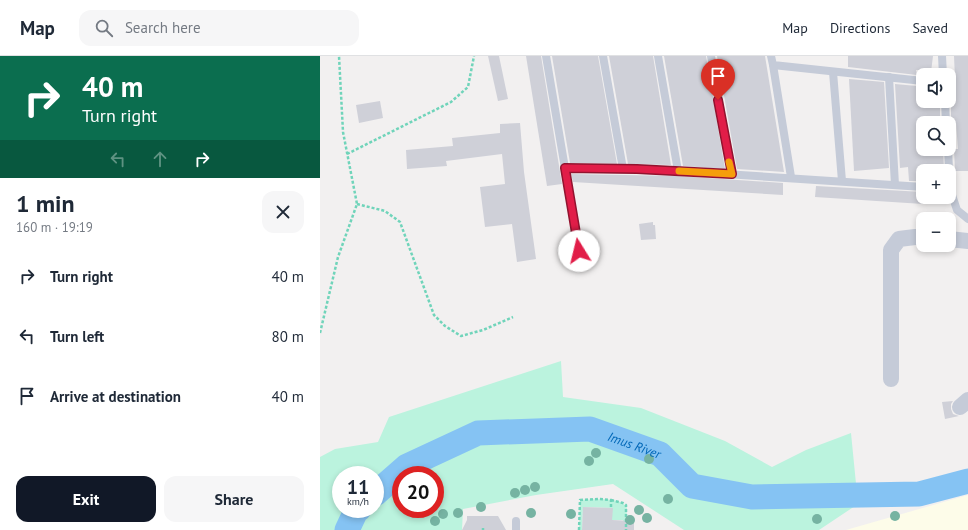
<!DOCTYPE html>
<html lang="en">
<head>
<meta charset="utf-8">
<style>
	body { margin:0; font-family:"PT Sans",sans-serif; background:#f6f6f7; color:#1f2937; height:100vh; display:flex; flex-direction:column; font-size:15px; white-space:nowrap }
	* { box-sizing:border-box; margin:0 }
	p { font-size:13px; color:#747a83 }
	.icon { flex:none; width:22px; height:22px; fill:none; stroke:currentColor; stroke-width:2; stroke-linecap:round; stroke-linejoin:round }
	.map { position:relative; flex:1; overflow:hidden }
	.details { display:flex; flex-direction:column; background:#fff; width:320px }
	.details>* { flex:none }
	.banner { background:#0b6e4f; color:#fff; overflow:hidden }
	.tools { position:absolute; left:596px; top:12px; display:grid; gap:8px }
	.tools a { display:grid; place-items:center; width:40px; height:40px; border-radius:8px; background:#fff; box-shadow:0 2px 6px #0003; font-size:20px }
	.speed { position:absolute; left:12px; top:410px; display:flex; gap:8px; font-size:20px; font-weight:700; text-align:center }
	.speed>* { display:grid; place-content:center; width:52px; height:52px; border-radius:50%; background:#fff; box-shadow:0 2px 6px #0003; line-height:1 }
	.speed small { font-size:10px; font-weight:400 }
	.speed .limit { border:6px solid #d22; background:#fff; color:#111 }
	.pin { position:absolute; display:grid; place-items:center; width:34px; height:34px; color:#fff; margin:-41px -17px; border-radius:50% 50% 50% 0; rotate:-45deg; box-shadow:0 0 4px #0007 }
	.pin .icon { rotate:45deg }
	.me { position:absolute; width:44px; margin:-22px; rotate:351deg; stroke-linejoin:round; filter:drop-shadow(0 0 3px #0008) }
	.turn { display:flex; align-items:center; gap:14px; height:84px; padding:0 16px; font-size:18px }
	.turn .icon { width:52px; height:52px; stroke-width:2.5 }
	.turn b { display:block; font-size:28px; line-height:34px }
	.lanes { display:flex; align-items:center; height:38px; padding:0 16px; background:#0003; justify-content:center; gap:20px; direction:ltr }
	.lanes .off { opacity:.35 }
	.round { display:grid; place-items:center; flex:none; width:42px; height:42px; border-radius:12px; background:#f6f6f7 }
	.summary { display:flex; align-items:center; justify-content:space-between; height:68px; padding:0 16px }
	h1 { font-size:24px; font-weight:600; line-height:30px }
	.button { display:flex; gap:8px; margin-top:auto; padding:8px 16px }
	.button a { flex:1; height:46px; border-radius:12px; background:#111827; color:#fff; font-size:16px; font-weight:600; line-height:46px; text-align:center }
	.button a+a { background:#f6f6f7; color:#1f2937 }
	ul { padding:0; list-style:none }
	li { display:flex; align-items:center; gap:12px; height:60px; padding:0 16px }
	li div { flex:1 }
	li b { display:block; font-size:15px }
	li em { font-style:normal }
	header { display:flex; align-items:center; gap:24px; box-sizing:border-box; height:56px; padding:0 20px; background:#fff; border-bottom:1px solid #e0e1e3 }
	header strong { font-size:19px }
	nav { display:flex; gap:22px; margin-inline-start:auto; font-size:14px }
	.search { width:280px; height:36px; background:#f6f6f7; display:flex; align-items:center; gap:10px; box-sizing:border-box; padding:0 14px; border-radius:12px; color:#747a83; font-size:15px }
	main { display:flex; flex:1; min-height:0 }
	.map>svg:first-child { display:block }
	.commercial { fill:#fdfce9 }
	.green { fill:#bbf3de; fill-rule:evenodd }
	.lines { fill:none; stroke-linecap:round; stroke-linejoin:round }
	.river { stroke:#85c3f3; stroke-width:25 }
	.building { fill:#cfd0d8 }
	.path { stroke:#70d4ba; stroke-width:2.5; stroke-dasharray:3 2; stroke-linecap:butt }
	.service { stroke:#c5cbd8; stroke-width:8 }
	.minor { stroke:#c5cbd8; stroke-width:16 }
	.tree { fill:#76b3a2 }
	.route-casing { stroke:#92132f; stroke-width:10 }
	.route { stroke:#e11d48; stroke-width:7 }
	.slow { stroke:#f59e0b; stroke-width:7 }
	.labels { text-anchor:middle; dominant-baseline:central; stroke-width:4; stroke-linejoin:round; paint-order:stroke }
	.water-label { font-size:13px; font-style:italic; fill:#0167b7; stroke:#fff }
</style>
</head>
<body>
<header>
<strong>Map</strong>
<div class="search"><svg class="icon" aria-label="search" viewBox="0 0 24 24"><circle cx="10" cy="10" r="6"/><path d="M15 15l6 6"/></svg>Search here</div>
<nav><a>Map</a><a>Directions</a><a>Saved</a></nav>
</header>
<main>
<section class="details">
<div class="banner">
<div class="turn"><svg class="icon" aria-label="right" viewBox="0 0 24 24"><path d="M7 20v-9h11M14 6l5 5-5 5"/></svg><div><b>40 m</b>Turn right</div></div>
<div class="lanes"><svg class="icon off" aria-label="left" viewBox="0 0 24 24"><path d="M17 20v-9H6M10 6l-5 5 5 5"/></svg><svg class="icon off" aria-label="ahead" viewBox="0 0 24 24"><path d="M12 20V5M6 11l6-6 6 6"/></svg><svg class="icon" aria-label="right" viewBox="0 0 24 24"><path d="M7 20v-9h11M14 6l5 5-5 5"/></svg></div>
</div>
<div class="summary"><div><h1>1 min</h1><p>160 m · 19:19</p></div><a class="round"><svg class="icon" aria-label="close" viewBox="0 0 24 24"><path d="M6 6l12 12M18 6L6 18"/></svg></a></div>
<ul>
<li><svg class="icon" aria-label="right" viewBox="0 0 24 24"><path d="M7 20v-9h11M14 6l5 5-5 5"/></svg><div><b>Turn right</b></div><em>40 m</em></li>
<li><svg class="icon" aria-label="left" viewBox="0 0 24 24"><path d="M17 20v-9H6M10 6l-5 5 5 5"/></svg><div><b>Turn left</b></div><em>80 m</em></li>
<li><svg class="icon" aria-label="arrive" viewBox="0 0 24 24"><path d="M6 21V4h12l-3 4 3 4H6"/></svg><div><b>Arrive at destination</b></div><em>40 m</em></li>
</ul>
<div class="button"><a>Exit</a><a>Share</a></div>
</section>
<div class="map">
<svg width="648" height="474" viewBox="0 0 648 474">
	<rect width="100%" height="100%" fill="#f2f0f0"/>
	<path class="commercial" d="M648,439V474H526Z"/>
	<g class="green">
		<path d="M241,305L243,341L321,352L405,385L452,411L486,394L531,377L538,448L499,474H364L293,428L216,439L143,453L142,474H0V401L15,393L58,386L69,361ZM21,419H55V453H21ZM81,419H115V453H81Z"/>
		<path d="M260,444C271,444 302,440 307,452L306,474H303V464H292V452L263,451L262,474H259Z"/>
	</g>
	<g class="lines">
		<g class="river">
			<path id="s1" d="M55,438L87,410L158,377L270,373L340,398L372,430L432,441L599,438L648,425"/>
			<path d="M27,474L36,455L39,453"/>
		</g>
	</g>
	<g class="building">
		<path d="M168,0H179L188,43L178,45Z"/>
		<path d="M206,0H221L242,128L227,130Z"/>
		<path d="M232,0H278L297,108L250,107Z"/>
		<path d="M289,0H333L351,109L308,108Z"/>
		<path d="M344,0H386L405,113L363,110Z"/>
		<path d="M397,0H445L464,116L417,113Z"/>
		<path d="M528,0H613L611,16L596,14L597,19L528,11Z"/>
		<path d="M634,0H648V115H635L634,93H638L636,67H631V45H636Z"/>
		<path d="M529,23L564,26L569,112L534,115Z"/>
		<path d="M575,28L597,30L598,45H620V67H599L601,93H623L624,115H602L603,125H589L588,111L580,112Z"/>
		<path d="M60,45L63,62L39,67L36,49Z"/>
		<path d="M200,67L204,116L216,203L197,206L192,168L165,171L160,131L185,128L182,98L126,105L127,110L87,113L86,94L133,90L132,82L180,77V68Z"/>
		<path d="M251,118L358,120L463,127V139L253,126Z"/>
		<path d="M496,130L603,136V148L495,141Z"/>
		<path d="M333,166V169H335L336,183L321,184L319,168Z"/>
		<path d="M633,345L631,348V353L633,358L639,360L625,363L622,346Z"/>
		<path d="M263,451L293,452L292,464L314,465V474H262Z"/>
		<path d="M147,460H178L186,474H142L147,464Z"/>
	</g>
	<g class="lines">
		<g class="path">
			<path d="M27,98L131,46L148,31L154,0"/>
			<path d="M37,148L65,155L80,166L114,259L125,270L141,280L163,274L193,261"/>
			<path d="M0,277L18,201L37,148L23,76L19,0"/>
			<path d="M291,444L303,447L306,449V474"/>
			<path d="M163,474V472"/>
			<path d="M259,474L260,444L280,443L291,444V452"/>
		</g>
		<g class="service">
			<path d="M226,0L259,195"/>
			<path d="M283,0L303,113"/>
			<path d="M338,0L358,115"/>
			<path d="M391,0L412,118"/>
			<path d="M451,0L453,9L603,25"/>
			<path d="M622,0L623,19"/>
			<path d="M453,9L471,121"/>
			<path d="M513,16L522,125"/>
			<path d="M569,21L575,129"/>
			<path d="M625,45L626,67"/>
			<path d="M628,93L630,133L637,154L648,163"/>
			<path d="M245,112L358,115L603,131"/>
			<path d="M196,474V465"/>
		</g>
		<g class="minor">
			<path d="M629,183L648,185"/>
			<path d="M571,323V194L579,183L595,181H603"/>
			<path d="M640,351L648,344"/>
		</g>
	</g>
	<g class="tree">
		<circle cx="276" cy="397" r="5"/>
		<circle cx="329" cy="403" r="5"/>
		<circle cx="269" cy="405" r="5"/>
		<circle cx="215" cy="431" r="5"/>
		<circle cx="205" cy="434" r="5"/>
		<circle cx="195" cy="437" r="5"/>
		<circle cx="348" cy="443" r="5"/>
		<circle cx="161" cy="451" r="5"/>
		<circle cx="319" cy="454" r="5"/>
		<circle cx="138" cy="457" r="5"/>
		<circle cx="211" cy="457" r="5"/>
		<circle cx="123" cy="458" r="5"/>
		<circle cx="251" cy="458" r="5"/>
		<circle cx="575" cy="460" r="5"/>
		<circle cx="327" cy="462" r="5"/>
		<circle cx="497" cy="463" r="5"/>
		<circle cx="310" cy="464" r="5"/>
		<circle cx="115" cy="465" r="5"/>
	</g>
	<g class="lines">
		<defs>
			<path id="route" d="M259,195L245,112L317,113L412,118L398,44"/>
		</defs>
		<use href="#route" class="route-casing"/>
		<use href="#route" class="route"/>
		<path class="slow" d="M359,115L412,118L409,106"/>
	</g>
	<g class="labels">
		<g class="water-label">
			<text stroke="none"><textPath href="#s1" startOffset="280">Imus River</textPath></text>
		</g>
	</g>
</svg>
<div class="tools">
<a><svg class="icon" aria-label="sound" viewBox="0 0 24 24"><path d="M4 9h4l5-4v14l-5-4H4zM17 9q2 3 0 6"/></svg></a>
<a><svg class="icon" aria-label="search" viewBox="0 0 24 24"><circle cx="10" cy="10" r="6"/><path d="M15 15l6 6"/></svg></a>
<a>+</a>
<a>−</a>
</div>
<div class="speed"><div>11<small>km/h</small></div><div class="limit">20</div></div>
<div class="pin" style="left:398px;top:44px;background:#d93025"><svg class="icon" aria-label="arrive" viewBox="0 0 24 24"><path d="M6 21V4h12l-3 4 3 4H6"/></svg></div>
<svg class="me" style="left:259px;top:195px" viewBox="-20 -20 40 40"><circle r="19" fill="#fff"/><path d="M0-13L10 11 0 6-10 11z" fill="#e11d48"/></svg>
</div>
</main>
</body>
</html>
